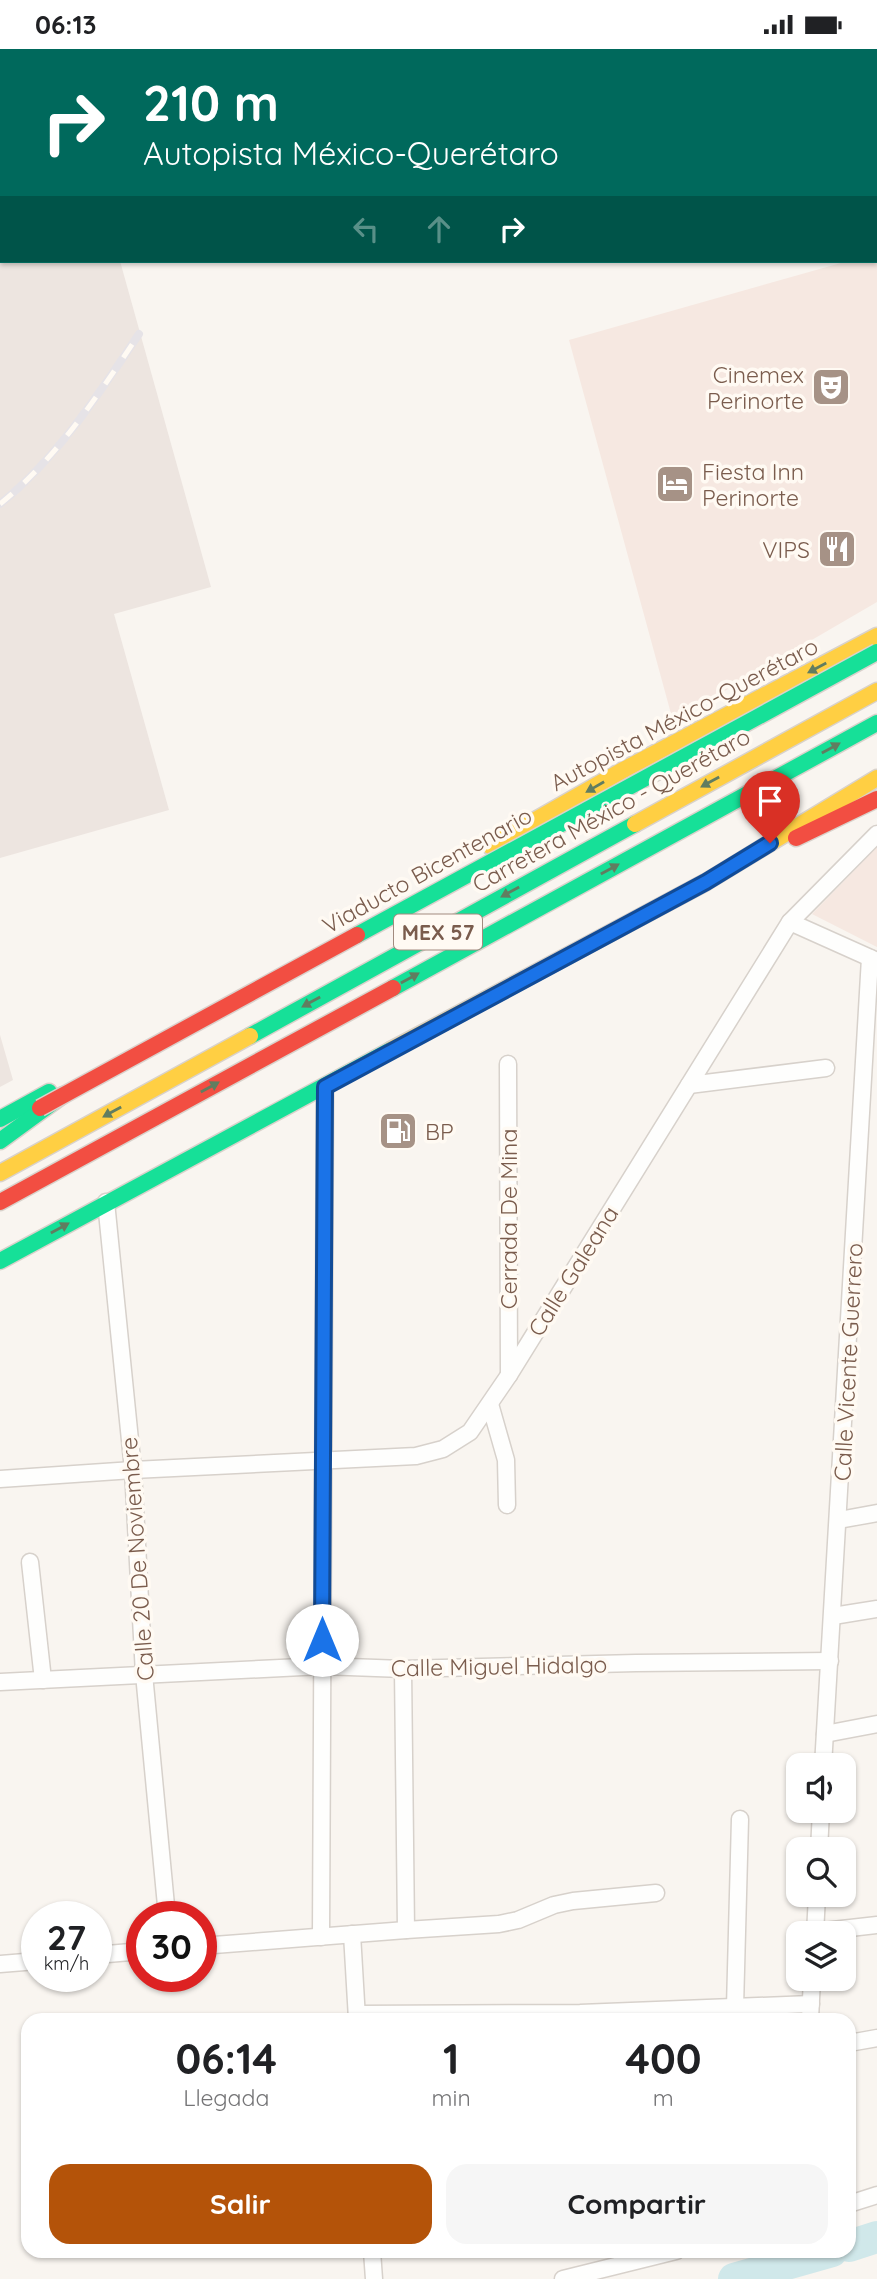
<!DOCTYPE html>
<html lang="es">
<head>
<meta charset="utf-8">
<style>
	body { margin:0; font-family:Quicksand,sans-serif; background:#f6f6f6; color:#202124; height:100vh; display:flex; flex-direction:column; font-size:26px; white-space:nowrap }
	* { box-sizing:border-box; margin:0 }
	p { font-size:23px; color:#757577 }
	.icon { flex:none; width:38px; height:38px; fill:none; stroke:currentColor; stroke-width:2; stroke-linecap:round; stroke-linejoin:round }
	.map { position:relative; flex:1; overflow:hidden }
	.details { position:absolute; left:21px; top:1964px; width:835px; height:245px; display:flex; flex-direction:column; background:#fff; border-radius:21px; box-shadow:0 2px 5px #0004 }
	.details>* { flex:none }
	.banner { position:absolute; left:0px; top:0px; width:878px; height:214px; box-shadow:0 2px 5px #0004; background:#00695c; color:#fff; overflow:hidden }
	.tools { position:absolute; left:786px; top:1704px; display:grid; gap:14px }
	.tools a { display:grid; place-items:center; width:70px; height:70px; border-radius:14px; background:#fff; box-shadow:0 2px 5px #0004; font-size:35px }
	.speed { position:absolute; left:21px; top:1852px; display:flex; gap:14px; font-size:35px; font-weight:700; text-align:center }
	.speed>* { display:grid; place-content:center; width:91px; height:91px; border-radius:50%; background:#fff; box-shadow:0 2px 5px #0004; line-height:1 }
	.speed small { font-size:18px; font-weight:400 }
	.speed .limit { border:10px solid #d22; background:#fff; color:#111 }
	.pin { position:absolute; display:grid; place-items:center; width:60px; height:60px; color:#fff; margin:-72px -30px; border-radius:50% 50% 50% 0; rotate:-45deg; box-shadow:0 0 7px #0007 }
	.pin .icon { rotate:45deg }
	.me { position:absolute; width:77px; margin:-38px; rotate:0deg; stroke-linejoin:round; filter:drop-shadow(0 0 5px #0008) }
	.turn { display:flex; align-items:center; gap:24px; height:147px; padding:0 28px; font-size:32px }
	.turn .icon { width:91px; height:91px; stroke-width:2.5 }
	.turn b { display:block; font-size:49px; line-height:60px }
	.lanes { display:flex; align-items:center; height:66px; padding:0 28px; background:#0003; justify-content:center; gap:35px; direction:ltr }
	.lanes .off { opacity:.35 }
	.eta { display:flex; justify-content:space-evenly; align-items:center; height:119px; text-align:center }
	.eta b { font-size:42px; font-weight:800; line-height:49px }
	.primary-button { display:flex; gap:14px; margin-top:auto; padding:14px 28px }
	.primary-button a { flex:1; height:80px; border-radius:21px; background:#b45309; color:#fff; font-size:28px; font-weight:800; line-height:80px; text-align:center }
	.primary-button a+a { background:#f6f6f6; color:#202124 }
	.status { display:flex; justify-content:space-between; align-items:center; height:49px; padding:0 35px; background:#fff; direction:ltr }
	.status svg { height:19px; fill:currentColor }
	.map>svg:first-child { display:block }
	.commercial { fill:#f6e8e1 }
	.industrial { fill:#ede5e0 }
	.lines { fill:none; stroke-linecap:round; stroke-linejoin:round }
	.river { stroke:#d0e8ea; stroke-width:32 }
	.street-casing { stroke:#d7d1cb; stroke-width:19 }
	.fast-casing { stroke:#d9d2cb; stroke-width:19 }
	.slow-casing { stroke:#d9d2cb; stroke-width:19 }
	.jam-casing { stroke:#d9d2cb; stroke-width:19 }
	.street { stroke:#fefefd; stroke-width:16 }
	.fast { stroke:#16e098; stroke-width:16 }
	.slow { stroke:#ffcf43; stroke-width:16 }
	.jam { stroke:#f24e42; stroke-width:16 }
	.rail-casing { stroke:#e6e3e7; stroke-width:8 }
	.rail { stroke:#fffaf3; stroke-width:5; stroke-dasharray:16; stroke-linecap:butt }
	.fast-bridge-casing { stroke:#dad1cc; stroke-width:19; stroke-linecap:butt }
	.jam-bridge-casing { stroke:#dad1cc; stroke-width:19; stroke-linecap:butt }
	.fast-bridge { stroke:#16e098; stroke-width:16 }
	.jam-bridge { stroke:#f24e42; stroke-width:16 }
	.oneway { fill:#617d60 }
	.route-casing { stroke:#114b97; stroke-width:18 }
	.route { stroke:#1a73e8; stroke-width:12 }
	.labels { text-anchor:middle; dominant-baseline:central; stroke-width:7; stroke-linejoin:round; paint-order:stroke }
	.shield { fill:#fffaf3; stroke:#a28b7f; stroke-width:2 }
	.shield-label { font-size:21px; font-weight:bold; fill:#7a5c4d }
	.poi-label { font-size:23px; fill:#7a5c4d; stroke:#fffaf3; text-anchor:end }
	.street-label { font-size:23px; fill:#7a5c4d; stroke:#fffaf3 }
</style>
</head>
<body>
<div class="status"><b>06:13</b><svg viewBox="0 0 49 12"><path d="M0 12V9h3v3zM5 12V6h3v6zM10 12V3h3v9zM15 12V0h3v12zM26 1h20v11H26zM47 4h2v5h-2z"/></svg></div>
<div class="map">
<svg width="877" height="2230" viewBox="0 0 877 2230">
	<rect width="100%" height="100%" fill="#f9f5f0"/>
	<g class="commercial">
		<path d="M877,203V553L673,672L569,291L848,212H877Z"/>
		<path d="M877,798V898L812,865Z"/>
	</g>
	<g class="industrial">
		<path d="M0,72H2V212H120L211,538L114,565L169,761L0,809Z"/>
		<path d="M0,986L13,1031L0,1038Z"/>
	</g>
	<g class="lines">
		<g class="river">
			<path d="M849,2197L877,2188"/>
			<path d="M734,2230L832,2202"/>
		</g>
		<defs>
			<g id="street">
				<path d="M790,873L877,912"/>
				<path d="M508,1015L509,1326"/>
				<path d="M689,1036L826,1019"/>
				<path d="M106,1153L133,1421L144,1625L167,1867"/>
				<path d="M490,1355L506,1411L507,1456"/>
				<path d="M0,1430L133,1421L416,1407L443,1400L470,1383L509,1326L790,873L877,785"/>
				<path d="M839,1471L877,1464"/>
				<path d="M30,1513L43,1631"/>
				<path d="M833,1567L877,1560"/>
				<path d="M403,1620L406,1881"/>
				<path d="M0,1633L322,1617L403,1620L636,1614L830,1612"/>
				<path d="M825,1685L877,1675"/>
				<path d="M823,1717L870,909"/>
				<path d="M819,1801L821,1762"/>
				<path d="M815,1883L877,1876"/>
				<path d="M352,1885L357,1970"/>
				<path d="M815,1885L817,1846"/>
				<path d="M321,1888L325,1038"/>
				<path d="M201,1897L406,1881L499,1875L518,1871L554,1856L573,1852L656,1844"/>
				<path d="M96,1906L142,1902"/>
				<path d="M0,1915L37,1912"/>
				<path d="M735,1958L740,1770"/>
				<path d="M357,1965L580,1964L811,1955"/>
				<path d="M810,1970L812,1930"/>
				<path d="M849,1994L877,1989"/>
				<path d="M849,2155L877,2146"/>
				<path d="M372,2202L374,2230"/>
				<path d="M563,2230L676,2202"/>
			</g>
			<g id="fast">
				<path d="M98,2L104,0"/>
				<path d="M393,939L877,674"/>
				<path d="M250,987L635,775"/>
				<path d="M0,1070L49,1043"/>
				<path d="M0,1092L63,1046"/>
				<path d="M0,1212L391,1001"/>
			</g>
			<g id="slow">
				<path d="M0,30L2,29"/>
				<path d="M0,60H2"/>
				<path d="M635,775L877,642"/>
				<path d="M490,797L625,720L877,587"/>
				<path d="M391,1001L706,833L877,729"/>
				<path d="M0,1124L250,987"/>
			</g>
			<g id="jam">
				<path d="M205,2L211,0"/>
				<path d="M796,789L877,750"/>
				<path d="M0,1153L393,939"/>
			</g>
		</defs>
		<use href="#street" class="street-casing"/>
		<use href="#fast" class="fast-casing"/>
		<use href="#slow" class="slow-casing"/>
		<use href="#jam" class="jam-casing"/>
		<use href="#street" class="street"/>
		<use href="#fast" class="fast"/>
		<use href="#slow" class="slow"/>
		<use href="#jam" class="jam"/>
		<defs>
			<g id="rail">
				<path d="M356,2L360,0"/>
				<path d="M0,153L2,152"/>
				<path d="M0,455C57,409 99,345 139,285"/>
			</g>
		</defs>
		<use href="#rail" class="rail-casing"/>
		<use href="#rail" class="rail"/>
		<defs>
			<path id="fast-bridge" d="M357,886L877,603"/>
			<path id="jam-bridge" d="M40,1059L357,886"/>
		</defs>
		<use href="#fast-bridge" class="fast-bridge-casing"/>
		<use href="#jam-bridge" class="jam-bridge-casing"/>
		<use href="#fast-bridge" class="fast-bridge"/>
		<use href="#jam-bridge" class="jam-bridge"/>
	</g>
	<defs><path id="oneway-solid" d="M-6-.8H1V-3.2L6.5 0L1 3.2V.8H-6Z" transform="scale(1.75)"/></defs>
	<g class="oneway">
		<use href="#oneway-solid" transform="translate(817 619) rotate(152)"/>
		<use href="#oneway-solid" transform="translate(831 699) rotate(-29)"/>
		<use href="#oneway-solid" transform="translate(710 733) rotate(151)"/>
		<use href="#oneway-solid" transform="translate(595 738) rotate(150)"/>
		<use href="#oneway-solid" transform="translate(610 820) rotate(-29)"/>
		<use href="#oneway-solid" transform="translate(510 843) rotate(151)"/>
		<use href="#oneway-solid" transform="translate(410 929) rotate(-29)"/>
		<use href="#oneway-solid" transform="translate(311 953) rotate(151)"/>
		<use href="#oneway-solid" transform="translate(210 1038) rotate(-29)"/>
		<use href="#oneway-solid" transform="translate(112 1063) rotate(151)"/>
		<use href="#oneway-solid" transform="translate(60 1179) rotate(-29)"/>
	</g>
	<g class="lines">
		<defs>
			<path id="route" d="M322,1591L325,1038L706,833L770,794"/>
		</defs>
		<use href="#route" class="route-casing"/>
		<use href="#route" class="route"/>
	</g>
	<defs>
		<symbol id="theatre-square" viewBox="-11 -11 22 22"><rect x="-9" y="-9" width="18" height="18" rx="4" fill="#a69286" stroke="#fffaf3"/><path d="M-5-5.5Q0-4 5-5.5V0Q5 5 0 6Q-5 5-5 0ZM-3.3-2.5H-1v1.5H-3.3ZM1-2.5H3.3v1.5H1ZM-2.8 1Q0 5.5 2.8 1Z" fill="#fff"/></symbol>
		<symbol id="hotel-square" viewBox="-11 -11 22 22"><rect x="-9" y="-9" width="18" height="18" rx="4" fill="#a69286" stroke="#fffaf3"/><path d="M-6-4.5h1.5V1H6V5H4.5V3h-9V5H-6ZM-4 0a1.8 1.8 0 1 1 3.6 0ZM.5 0V-2.5h3Q6-2.5 6 0Z" fill="#fff"/></symbol>
		<symbol id="restaurant-square" viewBox="-11 -11 22 22"><rect x="-9" y="-9" width="18" height="18" rx="4" fill="#a69286" stroke="#fffaf3"/><path d="M-5-6h1v4h1v-4h1v4h1v-4h1v5L-1.5 .5V6h-2V.5L-5-1ZM5-6V6H3V1.5H1.5Q1.5-4 5-6Z" fill="#fff"/></symbol>
		<symbol id="fuel-square" viewBox="-11 -11 22 22"><rect x="-9" y="-9" width="18" height="18" rx="4" fill="#a69286" stroke="#fffaf3"/><path d="M-5.5-6h7V0h2V4h1.3V-2.5L3-4.5l.8-.8L6-3V5H2.5V1h-1V6h-7ZM-4.2-4.7v3.2H.2V-4.7Z" fill="#fff"/></symbol>
	</defs>
	<g fill-rule="evenodd">
		<use href="#theatre-square" x="809" y="316" width="44" height="44"/>
		<use href="#hotel-square" x="653" y="413" width="44" height="44"/>
		<use href="#restaurant-square" x="815" y="478" width="44" height="44"/>
		<use href="#fuel-square" x="376" y="1060" width="44" height="44"/>
	</g>
	<g class="labels">
		<rect class="shield" x="394" y="865.5" width="88" height="35" rx="5"/>
		<g class="shield-label">
			<text x="438" y="883">MEX 57</text>
		</g>
		<g class="poi-label">
			<text x="804" y="325">Cinemex<tspan x="804" dy="26">Perinorte</tspan></text>
			<text x="702" y="422" text-anchor="start">Fiesta Inn<tspan x="702" dy="26">Perinorte</tspan></text>
			<text x="810" y="500">VIPS</text>
			<text x="425" y="1082" text-anchor="start">BP</text>
		</g>
		<g class="street-label">
			<text transform="translate(684 665) rotate(-28)">Autopista México-Querétaro</text>
			<text transform="translate(611 761) rotate(-29)">Carretera México - Querétaro</text>
			<text transform="translate(427 821) rotate(-29)">Viaducto Bicentenario</text>
			<text transform="translate(508 1170) rotate(-90)">Cerrada De Mina</text>
			<text transform="translate(573 1222) rotate(-58)">Calle Galeana</text>
			<text transform="translate(848 1313) rotate(-87)">Calle Vicente Guerrero</text>
			<text transform="translate(137 1510) rotate(-94)">Calle 20 De Noviembre</text>
			<text transform="translate(499 1617) rotate(-1)">Calle Miguel Hidalgo</text>
		</g>
	</g>
</svg>
<div class="tools">
<a><svg class="icon" aria-label="sound" viewBox="0 0 24 24"><path d="M4 9h4l5-4v14l-5-4H4zM17 9q2 3 0 6"/></svg></a>
<a><svg class="icon" aria-label="search" viewBox="0 0 24 24"><circle cx="10" cy="10" r="6"/><path d="M15 15l6 6"/></svg></a>
<a><svg class="icon" aria-label="layers" viewBox="0 0 24 24"><path d="M12 4l9 5-9 5-9-5zM3 14l9 5 9-5"/></svg></a>
</div>
<div class="speed"><div>27<small>km/h</small></div><div class="limit">30</div></div>
<div class="pin" style="left:770px;top:794px;background:#d93025"><svg class="icon" aria-label="arrive" viewBox="0 0 24 24"><path d="M6 21V4h12l-3 4 3 4H6"/></svg></div>
<svg class="me" style="left:322px;top:1591px" viewBox="-20 -20 40 40"><circle r="19" fill="#fff"/><path d="M0-13L10 11 0 6-10 11z" fill="#1a73e8"/></svg>
<div class="banner">
<div class="turn"><svg class="icon" aria-label="right" viewBox="0 0 24 24"><path d="M7 20v-9h11M14 6l5 5-5 5"/></svg><div><b>210 m</b>Autopista México-Querétaro</div></div>
<div class="lanes"><svg class="icon off" aria-label="left" viewBox="0 0 24 24"><path d="M17 20v-9H6M10 6l-5 5 5 5"/></svg><svg class="icon off" aria-label="ahead" viewBox="0 0 24 24"><path d="M12 20V5M6 11l6-6 6 6"/></svg><svg class="icon" aria-label="right" viewBox="0 0 24 24"><path d="M7 20v-9h11M14 6l5 5-5 5"/></svg></div>
</div>
<section class="details">
<div class="eta">
<div><b>06:14</b><p>Llegada</p></div>
<div><b>1</b><p>min</p></div>
<div><b>400</b><p>m</p></div>
</div>
<div class="primary-button"><a>Salir</a><a>Compartir</a></div>
</section>
</div>
</body>
</html>
